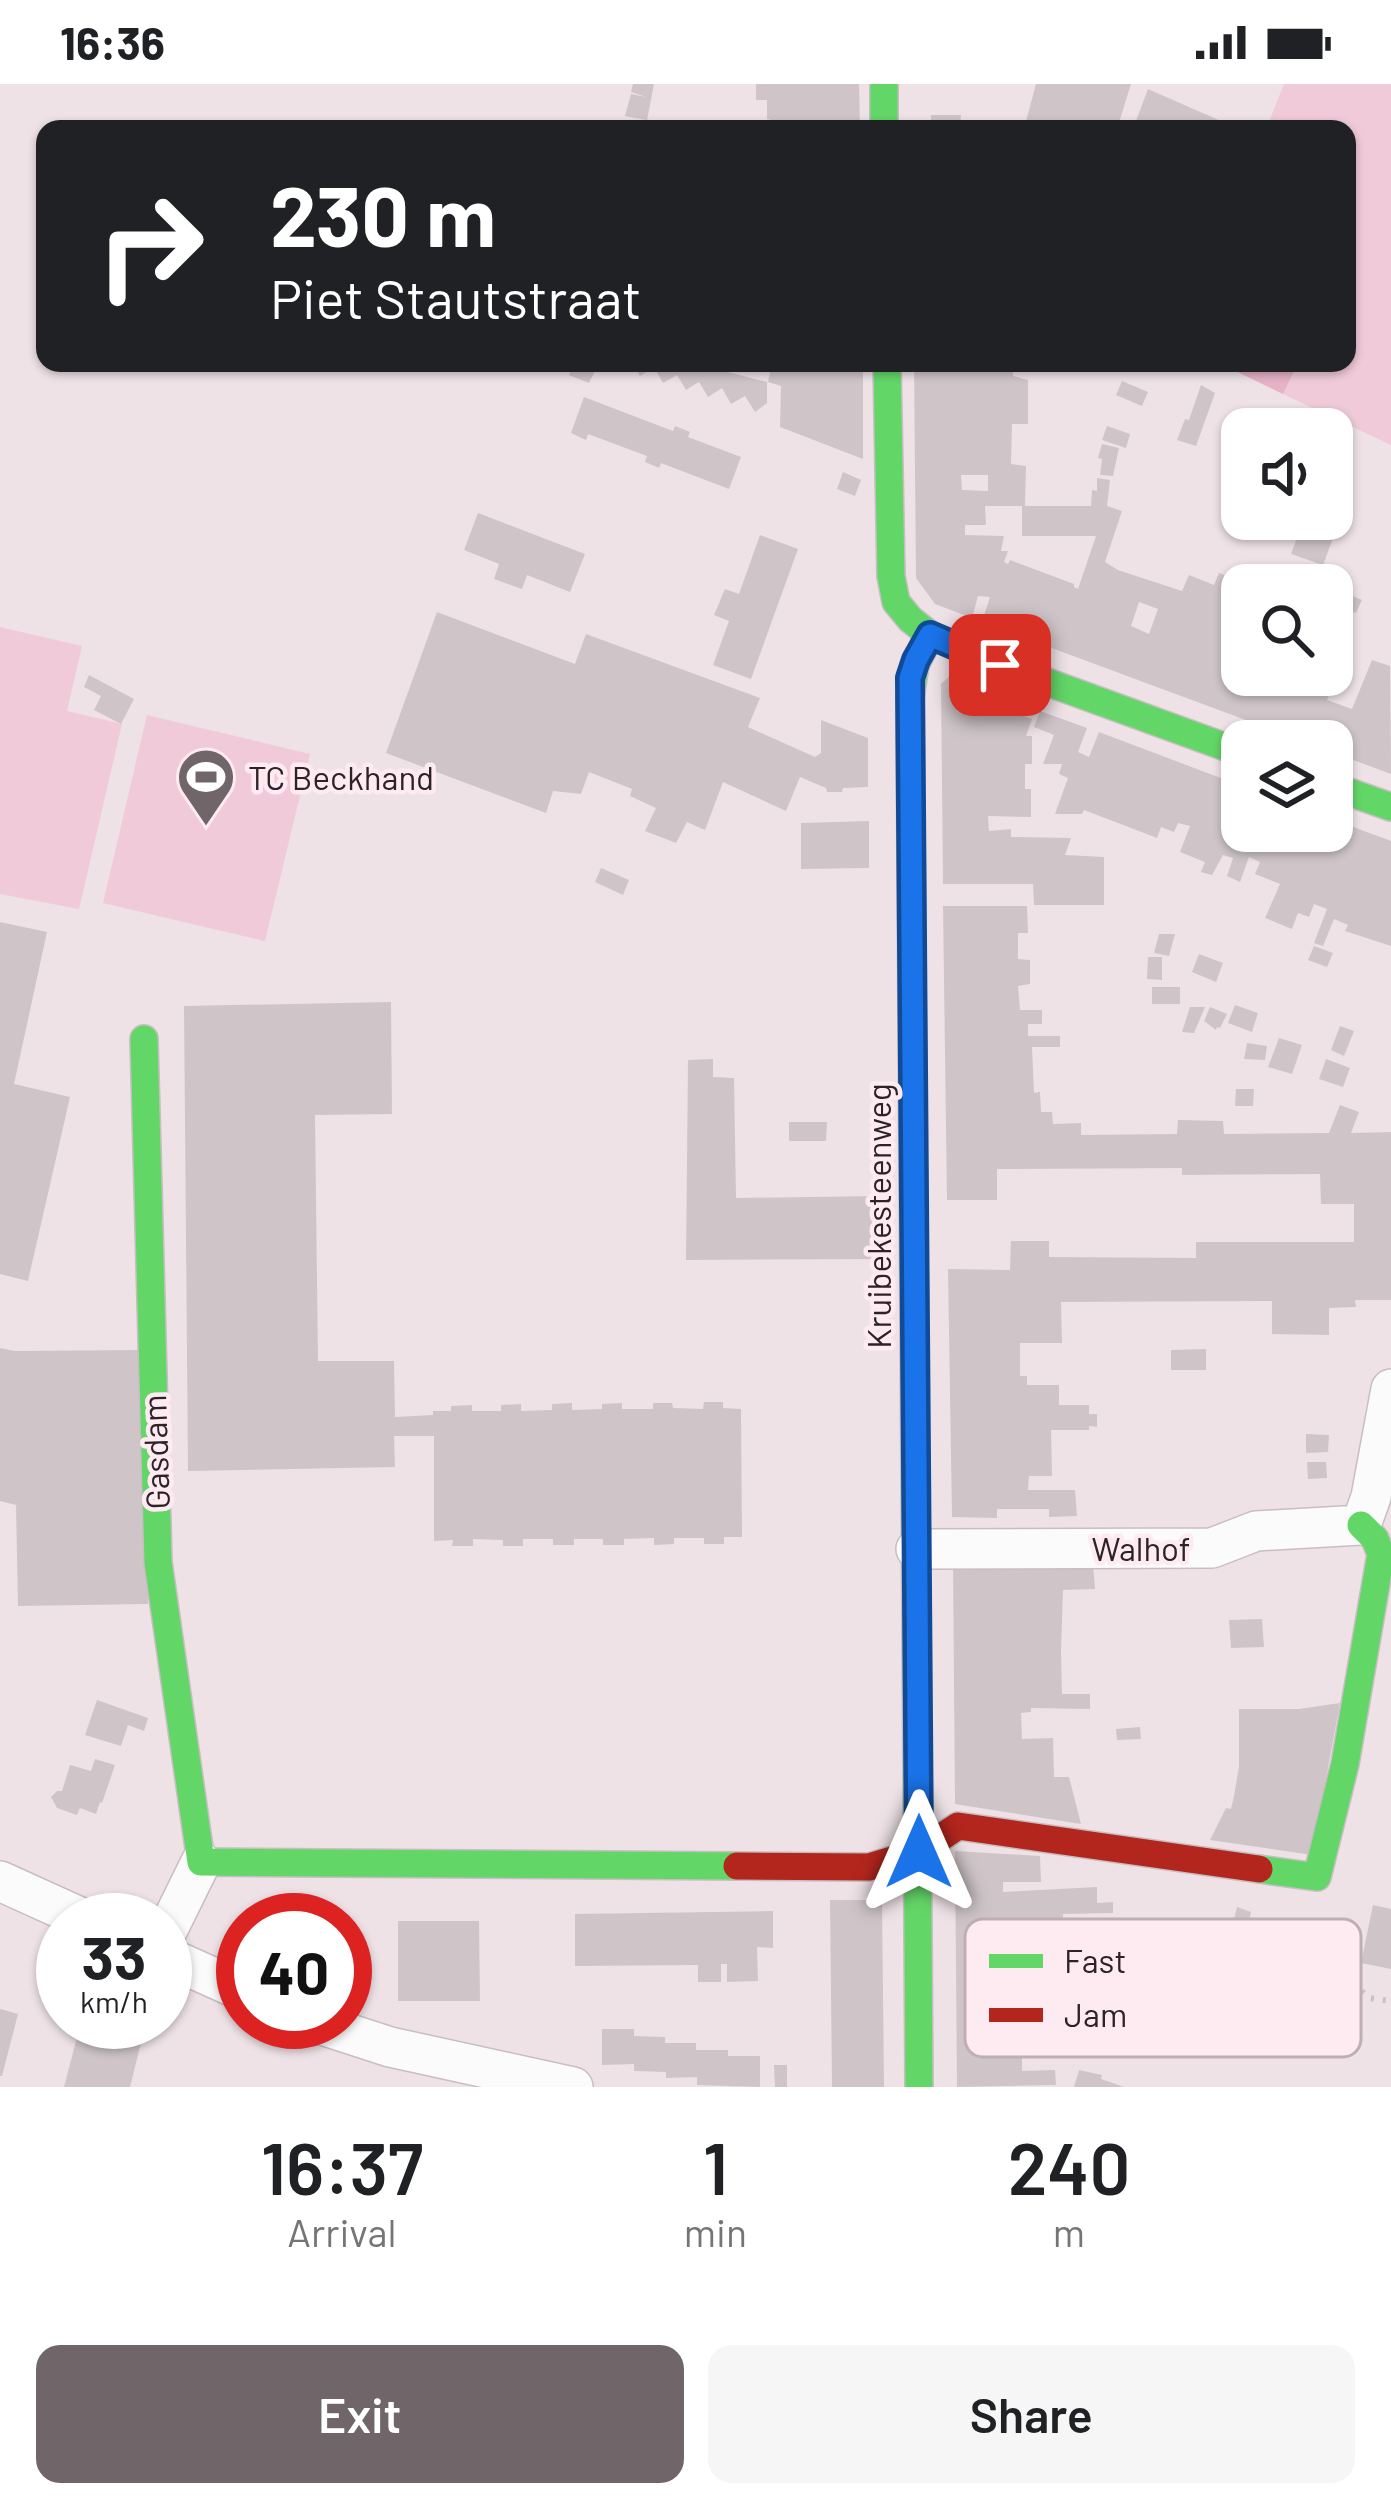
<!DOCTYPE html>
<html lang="en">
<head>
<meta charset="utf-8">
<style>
	body { margin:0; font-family:Barlow,sans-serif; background:#f6f6f6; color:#202124; height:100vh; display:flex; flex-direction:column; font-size:45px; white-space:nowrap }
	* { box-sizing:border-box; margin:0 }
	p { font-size:39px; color:#757577 }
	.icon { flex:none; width:66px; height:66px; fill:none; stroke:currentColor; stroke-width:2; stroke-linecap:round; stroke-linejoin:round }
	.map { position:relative; height:2003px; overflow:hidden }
	.details { display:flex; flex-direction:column; background:#fff; flex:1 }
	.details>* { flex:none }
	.guide { position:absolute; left:36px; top:36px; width:1320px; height:252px; border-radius:24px; box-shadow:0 3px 9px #0004; background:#202124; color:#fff; overflow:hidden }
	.fabs { position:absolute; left:1221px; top:324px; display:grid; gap:24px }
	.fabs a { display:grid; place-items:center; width:132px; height:132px; border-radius:24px; background:#fff; box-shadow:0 3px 9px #0004; font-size:60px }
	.speed { position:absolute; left:36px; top:1809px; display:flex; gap:24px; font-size:60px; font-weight:700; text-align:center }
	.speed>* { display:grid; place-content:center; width:156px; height:156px; border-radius:50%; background:#fff; box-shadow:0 3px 9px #0004; line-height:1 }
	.speed small { font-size:30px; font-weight:400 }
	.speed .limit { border:18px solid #d22; background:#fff; color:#111 }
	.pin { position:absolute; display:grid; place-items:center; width:102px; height:102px; color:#fff; margin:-51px; border-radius:24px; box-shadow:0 6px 18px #0006 }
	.me { position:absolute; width:132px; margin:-66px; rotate:0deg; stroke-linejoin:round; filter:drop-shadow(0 0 9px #0008) }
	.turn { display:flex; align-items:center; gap:42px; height:252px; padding:0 36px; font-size:54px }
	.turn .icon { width:156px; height:156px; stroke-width:2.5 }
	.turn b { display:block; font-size:84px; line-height:102px }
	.eta { display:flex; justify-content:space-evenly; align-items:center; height:204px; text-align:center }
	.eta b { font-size:72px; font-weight:600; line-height:84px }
	.action { display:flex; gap:24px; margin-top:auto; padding:24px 36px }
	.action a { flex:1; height:138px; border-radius:24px; background:#706669; color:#fff; font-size:48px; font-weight:600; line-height:138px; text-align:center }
	.action a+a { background:#f6f6f6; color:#202124 }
	.status { display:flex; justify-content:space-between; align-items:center; height:84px; padding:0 60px; background:#fff; direction:ltr }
	.status svg { height:33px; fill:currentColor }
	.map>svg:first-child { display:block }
	.green { fill:#f0cad8 }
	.forest { fill:#e5b2c6 }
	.building { fill:#cfc5c9; fill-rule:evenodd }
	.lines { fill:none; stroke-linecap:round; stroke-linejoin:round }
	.street-casing { stroke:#c8bec2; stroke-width:42 }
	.fast-casing { stroke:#c8bec2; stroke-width:30 }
	.jam-casing { stroke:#c8bec2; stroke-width:30 }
	.path { stroke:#c7c3c5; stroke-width:6; stroke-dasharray:3 9; stroke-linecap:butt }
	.street { stroke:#fcfbfb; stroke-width:39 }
	.fast { stroke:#63d668; stroke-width:27 }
	.jam { stroke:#b3261e; stroke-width:27 }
	.route-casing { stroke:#114b97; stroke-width:30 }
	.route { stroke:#1a73e8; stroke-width:21 }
	.labels { text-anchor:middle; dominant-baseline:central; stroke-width:9; stroke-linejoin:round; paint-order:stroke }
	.poi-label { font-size:33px; fill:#2c2326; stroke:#feeaf1; text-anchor:start }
	.street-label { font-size:33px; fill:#2c2326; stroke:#feeaf1 }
	.key { fill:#feeaf1; stroke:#bfaeb4; stroke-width:3 }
	.key-label { font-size:33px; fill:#2c2326 }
</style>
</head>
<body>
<div class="status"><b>16:36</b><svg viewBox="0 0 49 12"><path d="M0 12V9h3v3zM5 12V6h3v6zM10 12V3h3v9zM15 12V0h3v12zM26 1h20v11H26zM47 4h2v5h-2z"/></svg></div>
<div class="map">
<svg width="1391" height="2003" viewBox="0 0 1391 2003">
	<rect width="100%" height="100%" fill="#eee2e6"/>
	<g class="green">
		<path d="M1284,0H1391V361L1283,310L1298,279H1347V45H1266Z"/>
		<path d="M0,543L82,562L67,627L122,640L79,825L0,810Z"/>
		<path d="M147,631L310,670L265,857L103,819Z"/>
	</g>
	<path class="forest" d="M1219,279H1298L1283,310Z"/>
	<g class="building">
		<path d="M633,0H654L647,36L625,32L631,10L646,13L631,8Z"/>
		<path d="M756,0H859L860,45H780L781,38L767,35V16H756Z"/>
		<path d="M1036,0H1131L1117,45H1024Z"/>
		<path d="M1148,5L1239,45H1133Z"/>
		<path d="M931,31H961L960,45H931Z"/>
		<path d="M574,279H599L589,299L569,291Z"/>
		<path d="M633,279H692L767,298V319L755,328L745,312L731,320L722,304L708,313L699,298L686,306L677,291L663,299L654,283L640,292Z"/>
		<path d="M772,279H863V375L780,343L781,302L768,298Z"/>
		<path d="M914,279H1013V292L1028,296V340H1012L1011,380L1026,382L1025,422H1091L1092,406L1097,407V394L1110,396L1107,422L1122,427L1105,478L1118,486L1182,507L1189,491L1214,501L1219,489L1230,493L1222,507L1234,512L1229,525L1242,530V554L1235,569L1242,572V591H1298L1332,604L1327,616L1352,625L1372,576L1390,582L1391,690L1332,668V657H1302L982,538L990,513L978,512L972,534L935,520L916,494ZM961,391H988V407L962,406ZM985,422H1022V452H1096L1078,505L1074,503V500L1010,476L1008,480L1004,478L1008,467H1001L1004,452L965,451V441H986ZM1139,518L1158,525L1149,550L1131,542Z"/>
		<path d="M1122,297L1148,308L1142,322L1116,311Z"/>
		<path d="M1201,301L1215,309L1196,362L1177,356L1185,335L1189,336Z"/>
		<path d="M584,313L673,347L675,342L690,348L688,353L741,373L729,405L661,379L659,384L645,378L647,372L588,350L586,356L571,349Z"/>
		<path d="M1107,342L1130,350L1126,364L1102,356Z"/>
		<path d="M1102,360L1119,364L1113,392L1100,391L1102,375L1098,374Z"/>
		<path d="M843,388L861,396L855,412L837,405Z"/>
		<path d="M1332,399L1351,406L1323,481L1291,470L1304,435H1332Z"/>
		<path d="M478,429L585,470L570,508L527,491L522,505L494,495L499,480L464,466Z"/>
		<path d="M760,451L798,465L751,595L713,581L729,537L714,531L725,505L739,510Z"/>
		<path d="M1338,506L1362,516L1356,529L1333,521Z"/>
		<path d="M437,528L575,580L586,550L760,614L748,643L815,673L821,669V636L868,654V703L843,704L842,708H827L826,704L800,693L786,727L723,698L705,746L687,738L676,759L645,747L656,724L630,712L632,705L589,688L581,710L553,707L546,729L386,669Z"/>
		<path d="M89,591L134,615L121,640L94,626L101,612L84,603Z"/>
		<path d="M950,592L987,606V619H995V627H1009L1032,635L1026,652H1032V680H1025V705H1031V733L988,732L989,747L1011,745V753L1071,754L1065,771L1104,773V821H1034L1033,800H943L941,600Z"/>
		<path d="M1040,627L1087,644L1078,668L1089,673L1099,648L1242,702V747H1332V735L1391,757V862L1345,847L1348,841L1334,835L1323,862L1314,859L1327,825L1314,820L1309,833L1298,829L1292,845L1265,834L1280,800L1255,790L1260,778L1249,773L1240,798L1227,792L1233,774L1223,771L1212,791L1201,788L1205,778L1180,768L1190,742L1178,739L1174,748L1161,743L1157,754L1084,726L1082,730H1055L1068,694L1059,690L1062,680H1043L1054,651L1034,643Z"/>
		<path d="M869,737V784L801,785V739Z"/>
		<path d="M601,784L629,796L623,811L595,798Z"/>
		<path d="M943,822H1027L1028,849H1018V875L1030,876V900L1018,902L1020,926H1042V940H1028V952H1060V963H1032L1034,1009L1040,1008L1041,1028H1052L1053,1040L1081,1039V1051L1177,1050L1178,1036L1223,1037L1224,1050L1329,1049L1340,1021L1359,1028L1351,1049L1391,1048V1216H1355L1356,1223L1329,1224V1251L1272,1250V1217L1061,1218L1062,1259H1020V1292H1027V1301H1059V1321H1089V1330H1097V1343L1089,1342V1346H1051L1052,1392H1029L1028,1406H1075L1077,1432L1049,1433V1425H997V1434L952,1433L948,1185L1010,1186L1011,1157H1049V1173L1196,1174V1158H1354V1120H1321L1320,1090L1182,1091V1084L997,1085V1116H947Z"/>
		<path d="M0,838L47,848L14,1000L70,1013L28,1197L0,1190Z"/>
		<path d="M1159,850H1175L1169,872L1154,869Z"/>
		<path d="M1314,862L1333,869L1327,883L1308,876Z"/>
		<path d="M1199,870L1223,879L1216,898L1192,888Z"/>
		<path d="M1148,873H1162V896L1147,895Z"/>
		<rect x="1152" y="903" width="28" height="17"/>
		<path d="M391,918L392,1030L315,1031L318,1277H394L395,1333L433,1331V1327H451V1322L472,1321V1327H501V1321L521,1320V1327L552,1326V1320L572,1319V1326L602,1325V1320L622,1319V1325H653V1319H672L673,1324L703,1325L704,1318H723V1324L741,1325L742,1453H724V1460H704V1454H674V1460L654,1461V1454L624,1455V1461H603V1455H574V1461H553V1455H523V1462H503V1456L473,1455V1462H452L453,1456L434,1457V1352H394L395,1383L188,1387L184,922Z"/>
		<path d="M1235,921L1258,929L1252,948L1228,939Z"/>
		<path d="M1190,923H1205L1194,949L1182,948Z"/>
		<path d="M1210,923L1227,930L1220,944L1217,943L1216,946L1204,937Z"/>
		<path d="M1340,942L1354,947L1344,972L1331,966Z"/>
		<path d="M1279,954L1302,961L1292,990L1268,983Z"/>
		<path d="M1247,959L1267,962L1265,976L1244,975Z"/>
		<path d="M713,975V993L734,994L736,1114L876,1112V1175L686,1176L688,976Z"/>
		<path d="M1326,975L1350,984L1343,1003L1319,995Z"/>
		<path d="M1236,1005H1254L1253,1022H1235Z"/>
		<path d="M789,1038H827L826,1057H789Z"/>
		<path d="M0,1264L14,1267L145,1266L148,1520L18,1522L16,1421L0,1417Z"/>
		<path d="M1206,1265V1286H1171V1266Z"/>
		<path d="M1306,1350L1329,1351L1328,1368L1306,1369Z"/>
		<path d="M1307,1378H1326L1327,1394L1308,1395Z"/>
		<path d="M953,1480H1093L1095,1505L1063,1506L1061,1568L1062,1610H1090V1625L1031,1624V1628L1021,1629L1022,1655L1053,1654L1054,1693H1069L1081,1740L955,1720Z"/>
		<path d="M1262,1535L1264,1563L1231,1564L1229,1536Z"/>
		<path d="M97,1616L148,1634L144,1647L128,1641L121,1662L85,1651Z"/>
		<path d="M1340,1619L1312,1771L1210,1756L1226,1724L1231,1725L1234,1712L1239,1683V1625H1299Z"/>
		<path d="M1140,1643L1141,1655L1117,1656L1116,1645Z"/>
		<path d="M95,1675L115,1681L102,1719L100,1718L96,1730L80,1724L77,1731L57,1724L51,1713L57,1707H62L70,1681L91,1687Z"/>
		<path d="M955,1767L1040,1772L1041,1798H1003V1808L1097,1803V1819L1113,1818V1829L1063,1830V1861H1009V1884L1028,1883L1029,1889L1080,1888V1908L1003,1909L1004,1920L1063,1919L1064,1935H1035L1034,1971H1022V1987L1055,1986L1056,2001L957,2003Z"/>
		<path d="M830,1816H882L884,2003H832Z"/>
		<path d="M1373,1821L1391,1825V1885L1361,1879Z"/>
		<path d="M1237,1823L1251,1828L1243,1865L1228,1861Z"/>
		<path d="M773,1827V1864L757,1863L758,1897L727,1898V1880H721V1898H698V1881L575,1882V1830Z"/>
		<path d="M398,1837H479L480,1917H398Z"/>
		<path d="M345,1867L354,1868L351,1904H345Z"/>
		<path d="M0,1925L18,1930L2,1992H0Z"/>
		<path d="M81,1938H111L144,1947L130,2003H64Z"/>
		<path d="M602,1945H634V1952L665,1953V1959H696V1966H728V1972H760V2003L697,2001V1993L666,1994V1988L634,1987V1980L602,1981Z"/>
		<path d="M774,1981H787V2003H775Z"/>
		<path d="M1079,1986L1102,1991L1101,1995L1124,2003H1074Z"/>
	</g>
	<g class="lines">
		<defs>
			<g id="street">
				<path d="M916,1465L1212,1464L1256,1447L1361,1441L1371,1413L1391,1305"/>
				<path d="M0,1797L86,1836"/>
				<path d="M165,1851L201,1778"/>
				<path d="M165,1872L243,1907"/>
				<path d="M313,1938L390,1963L573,2003"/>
			</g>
			<g id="fast">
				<path d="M884,0V45"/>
				<path d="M887,279L891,492L896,518L910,535L930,551L1000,581L1242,669"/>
				<path d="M1332,702L1391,723"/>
				<path d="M144,955L158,1478L201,1778L737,1782"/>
				<path d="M1259,1785L1317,1793L1345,1680L1381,1470L1375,1455L1361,1441"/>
				<path d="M919,2003L910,614L915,581L930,551"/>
			</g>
			<path id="jam" d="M737,1782L869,1783L919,1768L958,1742L1259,1785"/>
		</defs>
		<use href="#street" class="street-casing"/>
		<use href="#fast" class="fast-casing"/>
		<use href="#jam" class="jam-casing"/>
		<path class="path" d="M1325,1837L1330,1877L1369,1914L1391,1917"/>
		<use href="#street" class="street"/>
		<use href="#fast" class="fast"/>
		<use href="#jam" class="jam"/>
	</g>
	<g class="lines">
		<defs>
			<path id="route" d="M919,1768L910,594L916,576L930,551L1000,581"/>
		</defs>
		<use href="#route" class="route-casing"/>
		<use href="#route" class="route"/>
	</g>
	<defs>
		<symbol id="stadium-pin" viewBox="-11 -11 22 30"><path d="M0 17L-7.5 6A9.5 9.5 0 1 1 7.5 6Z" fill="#706669" stroke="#feeaf1"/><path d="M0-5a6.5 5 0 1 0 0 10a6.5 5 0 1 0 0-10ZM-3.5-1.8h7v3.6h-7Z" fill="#fff"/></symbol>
	</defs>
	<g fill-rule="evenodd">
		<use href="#stadium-pin" x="173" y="660" width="66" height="90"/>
	</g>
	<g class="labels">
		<g class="poi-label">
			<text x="248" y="693">TC Beckhand</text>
		</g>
		<g class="street-label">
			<text transform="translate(878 1132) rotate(-90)">Kruibekesteenweg</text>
			<text transform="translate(155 1368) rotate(-92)">Gasdam</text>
			<text x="1141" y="1464">Walhof</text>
		</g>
	</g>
	<rect x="965" y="1835" width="396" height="138" rx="18" class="key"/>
	<rect x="989" y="1870" width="54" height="14" fill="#63d668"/>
	<rect x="989" y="1924" width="54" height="14" fill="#b3261e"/>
	<g class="key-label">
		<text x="1064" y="1889">Fast</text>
		<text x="1064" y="1943">Jam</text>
	</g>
</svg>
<div class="fabs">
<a><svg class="icon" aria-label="sound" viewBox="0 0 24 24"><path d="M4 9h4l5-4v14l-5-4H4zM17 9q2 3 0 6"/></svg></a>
<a><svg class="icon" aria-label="search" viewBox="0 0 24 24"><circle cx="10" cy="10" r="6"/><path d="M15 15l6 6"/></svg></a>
<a><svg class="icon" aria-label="layers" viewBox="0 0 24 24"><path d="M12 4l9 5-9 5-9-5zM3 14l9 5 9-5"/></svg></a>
</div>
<div class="speed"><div>33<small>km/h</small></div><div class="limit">40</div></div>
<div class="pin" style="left:1000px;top:581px;background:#d93025"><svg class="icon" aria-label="arrive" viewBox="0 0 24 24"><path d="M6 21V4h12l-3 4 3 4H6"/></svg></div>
<svg class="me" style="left:919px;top:1768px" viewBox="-20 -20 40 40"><path d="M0-17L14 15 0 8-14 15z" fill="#1a73e8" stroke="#fff" stroke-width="4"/></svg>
<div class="guide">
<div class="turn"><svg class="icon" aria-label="right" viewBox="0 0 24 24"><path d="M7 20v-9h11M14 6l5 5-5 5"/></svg><div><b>230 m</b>Piet Stautstraat</div></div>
</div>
</div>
<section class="details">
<div class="eta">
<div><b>16:37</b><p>Arrival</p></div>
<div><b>1</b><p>min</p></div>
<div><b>240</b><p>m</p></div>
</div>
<div class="action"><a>Exit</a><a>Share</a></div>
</section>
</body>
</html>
